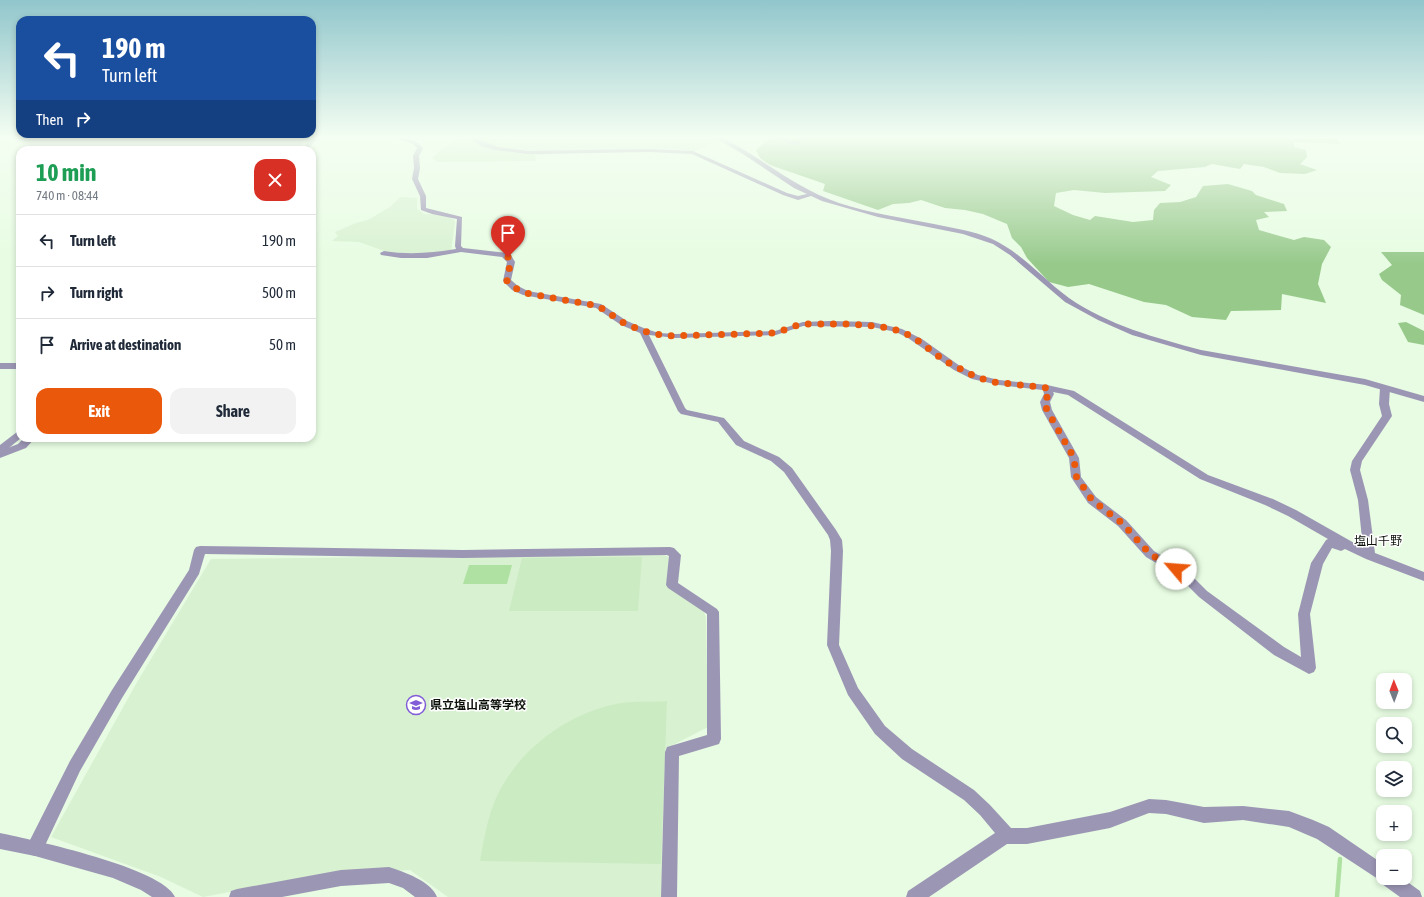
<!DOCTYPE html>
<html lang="en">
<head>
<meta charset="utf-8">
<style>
	body { margin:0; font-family:"Asap Condensed","Noto Sans JP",sans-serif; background:#f2f2f3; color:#1f2937; height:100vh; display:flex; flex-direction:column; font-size:15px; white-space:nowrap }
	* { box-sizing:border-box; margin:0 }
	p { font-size:13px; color:#747a83 }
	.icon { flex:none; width:22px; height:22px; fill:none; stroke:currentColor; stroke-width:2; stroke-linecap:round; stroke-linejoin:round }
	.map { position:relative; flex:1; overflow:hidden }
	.sheet { position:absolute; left:16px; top:146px; width:300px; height:296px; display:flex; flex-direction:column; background:#fff; border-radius:12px; box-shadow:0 2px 6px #0003 }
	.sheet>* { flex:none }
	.hud { position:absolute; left:16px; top:16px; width:300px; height:122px; border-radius:12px; box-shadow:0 2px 6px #0003; background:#1a4fa0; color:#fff; overflow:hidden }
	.needle { width:26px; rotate:359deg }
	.tools { position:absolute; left:1376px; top:673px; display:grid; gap:8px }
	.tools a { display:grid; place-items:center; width:36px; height:36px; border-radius:8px; background:#fff; box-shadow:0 2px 6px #0003; font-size:20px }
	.pin { position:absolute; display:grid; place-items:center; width:34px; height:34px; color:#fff; margin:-41px -17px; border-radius:50% 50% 50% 0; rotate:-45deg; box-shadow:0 0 4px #0007 }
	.pin .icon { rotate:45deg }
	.me { position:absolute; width:44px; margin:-22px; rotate:297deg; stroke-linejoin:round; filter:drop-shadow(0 0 3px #0008) }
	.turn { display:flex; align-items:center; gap:14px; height:84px; padding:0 20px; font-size:18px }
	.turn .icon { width:52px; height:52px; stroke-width:2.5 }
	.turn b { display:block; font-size:28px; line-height:34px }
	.then { display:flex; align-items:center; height:38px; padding:0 20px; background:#0003; gap:8px; font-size:15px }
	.round { display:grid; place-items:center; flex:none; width:42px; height:42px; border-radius:12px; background:#f2f2f3 }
	.headline { display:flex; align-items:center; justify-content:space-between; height:68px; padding:0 20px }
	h1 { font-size:24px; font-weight:700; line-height:30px; color:#1e9e55 }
	.cta { display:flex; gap:8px; margin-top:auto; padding:8px 20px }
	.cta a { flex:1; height:46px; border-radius:12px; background:#ea580c; color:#fff; font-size:16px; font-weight:700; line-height:46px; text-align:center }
	.cta a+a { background:#f2f2f3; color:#1f2937 }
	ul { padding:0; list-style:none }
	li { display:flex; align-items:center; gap:12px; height:52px; padding:0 20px; border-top:1px solid #e0e1e3 }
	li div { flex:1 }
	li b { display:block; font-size:15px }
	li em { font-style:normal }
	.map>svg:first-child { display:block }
	.built { fill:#d8f1d1 }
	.green { fill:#cbebc3 }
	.forest { fill:#97c98b }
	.water { fill:#afe2a2 }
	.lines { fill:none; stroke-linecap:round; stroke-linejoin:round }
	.stream { stroke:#afe2a2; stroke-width:4.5 }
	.minor { fill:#9c96b5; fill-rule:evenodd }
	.tertiary { fill:#9c96b5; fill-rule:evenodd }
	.route { stroke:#ea580c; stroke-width:7; stroke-dasharray:0 12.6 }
	.labels { text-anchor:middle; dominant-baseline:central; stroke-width:3; stroke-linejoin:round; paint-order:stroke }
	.quarter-label { font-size:12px; fill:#0b1109; stroke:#fff }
	.near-poi-label { font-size:12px; font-weight:bold; fill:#0b1109; stroke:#fff; text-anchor:start }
</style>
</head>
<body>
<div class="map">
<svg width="1424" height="897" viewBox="0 0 1424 897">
	<rect width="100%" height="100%" fill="#e7fce2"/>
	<g class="built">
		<path d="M400,197L417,198V209L420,211L424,214L443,215L453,219L455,222L451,251L428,255L390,253L359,242L332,241L338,236L335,232L356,223L368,220L390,207Z"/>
		<path d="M662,554L669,557L668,587L703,610L706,617L708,727L665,749L661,897H448L410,870L318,875L203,897L161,877L51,837L136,684L211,559Z"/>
	</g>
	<g class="green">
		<path d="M460,138H734L722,142L707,145L694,152L675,149L535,155L536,161L438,162L432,158L442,149Z"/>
		<path d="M642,557L638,611H509L522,558Z"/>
		<path d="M667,701L661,864L480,861C484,839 488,814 498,794C521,747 570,712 621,703C635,701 652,702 667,701Z"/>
	</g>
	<g class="forest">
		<path d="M770,138H1336L1341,144L1294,142V147L1306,150L1307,157L1300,164L1317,170L1305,174L1280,173L1264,167L1244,164L1240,169L1212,164L1205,167L1158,171L1151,177L1171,185L1165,191L1105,193L1074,190L1056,193L1054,206L1073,215L1090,220L1095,216L1133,222L1153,220L1154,210L1160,203L1180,202L1196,197L1203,186L1228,184L1252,191L1256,195L1284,204L1287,211L1264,212L1269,217L1256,220L1259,230L1294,240L1304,237L1324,240L1331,247L1322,264L1318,284L1326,303L1282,294L1281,310L1231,311L1226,320L1192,317L1166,305L1144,302L1089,284L1068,287L1049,282L1027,258L1021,247L1012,238L1007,224L983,214L965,210L945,208L921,200L909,203L893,204L878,210L823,191L825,184L770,165L760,158L756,150Z"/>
		<path d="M1381,252H1424V315L1400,305L1401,295L1382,280L1379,274L1392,265Z"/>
		<path d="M1406,322L1424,331V345L1408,342L1398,323Z"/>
	</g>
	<path class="water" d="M469,565H512L507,584H463Z"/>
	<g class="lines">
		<path class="stream" d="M1337,897L1340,859"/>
		<g class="minor">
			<path d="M397,138C408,138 416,140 423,148L419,156L420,168L418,179L426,196V208L462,217L461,246L463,248L507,253L511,255L515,262L511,280L518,286L528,291L601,304L627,321L646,329L659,333L676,334L775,331L803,322L830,321L872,322L902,329L922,339L960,366L978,375L999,380L1047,385L1074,391L1208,475L1273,499L1296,510L1363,548L1358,500L1350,470L1352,461L1382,416L1379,404L1380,388L1382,386H1388L1390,388L1389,404L1392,416L1362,461L1360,470L1368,500L1375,553L1424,572V581L1366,559L1345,549L1341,551L1332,548L1323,564L1310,614L1316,668L1314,672L1309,674L1274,655L1199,597L1178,576L1146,557L1118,526L1088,503L1071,477L1069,458L1042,410L1040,402L1044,394L1043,390L999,385L972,379L954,370L908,338L896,332L872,327L803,326L776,335L676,338L649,335L685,408L687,410L724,418L744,441L779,457L792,468L836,530L842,540L843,551L839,645L858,688L885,726L912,749L974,790L990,805L1011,828H1027L1110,812L1149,799L1166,800L1204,807L1243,806L1289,811L1313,820L1329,827L1383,864V878H1402L1420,891L1422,897H1400L1382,884L1381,881L1317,839L1289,827L1243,820L1204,823L1166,814L1149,813L1110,828L1027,844H1007L929,897H906L908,891L995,833L980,815L964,800L902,759L875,734L848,695L827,645L831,551L830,540L828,535L784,472L771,461L736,445L718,422L681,414L678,411L640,333L621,325L596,308L523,295L512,290L503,281L507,262L502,257L461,252L427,258H401L381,255L380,253L384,251C409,255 431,253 456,249L455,246L457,219L432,214L421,210L420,196L412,179L414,168L413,156L417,148L413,144ZM1053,392L1068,395L1200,479L1265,505L1288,516L1328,539L1326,540L1311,563L1298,614L1301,657L1284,647L1207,591L1186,570L1154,551L1126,520L1096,497L1081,477L1079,458L1052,410L1050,402L1054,394Z"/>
			<path d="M469,138H476L498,147L528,151L650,149L693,151L787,193L798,196L811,193L814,195L798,200L783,195L692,154L650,152L528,154L495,150L481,146Z"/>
			<path d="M781,138H787L795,141L797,140V138H803V141L795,145L784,142Z"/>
			<rect x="0" y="363" width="20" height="6"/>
			<path d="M24,438H35L26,448L0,458V451L18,444Z"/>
			<path d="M200,546L463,550L670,547L674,548L681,555L678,583L717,609L719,612L721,739L719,744L679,756L677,897H661L665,752L667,747L707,735V614L668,588L666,585L669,556L667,555L463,558L205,554L199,574L122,698L80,771L41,854L35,856L29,854L27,848L29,842L70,761L112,690L189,570L194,550L196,547Z"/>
			<path d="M389,867C404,872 431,881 437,897H415L403,888L389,883L341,886L282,897H229L231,891L237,889L341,870Z"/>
		</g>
		<g class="tertiary">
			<path d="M312,138H318L307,150H301Z"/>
			<path d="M715,138H723L734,144C769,164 800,190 839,203C870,213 902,218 934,224C953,228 974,231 992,239C1022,253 1043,279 1069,298C1108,325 1156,338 1201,350L1365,379L1424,396V402L1365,385L1201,355L1132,335L1098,320L1065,302L1010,255L993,244L963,234L878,217L822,201L794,188L743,154Z"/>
			<path d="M20,431L21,438L4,452L0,453V445L17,432Z"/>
			<path d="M0,833C33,840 163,868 175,897H152L141,890L113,878L35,856L0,849Z"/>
		</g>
	</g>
	<linearGradient id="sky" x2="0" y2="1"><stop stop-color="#91c6cc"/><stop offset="0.52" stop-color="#f4fef2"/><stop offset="1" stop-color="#f4fef2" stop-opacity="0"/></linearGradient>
	<rect width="1424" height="264" fill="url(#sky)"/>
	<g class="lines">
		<path class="route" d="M508,257L511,262L507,277V281L515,288L526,293L598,306L624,323L643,331L666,336L776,333L795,326L803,324H852L883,327L900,331L913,337L945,361L976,377L993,382L1048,388L1049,394L1044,402L1047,410L1074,458L1076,476L1092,500L1122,523L1150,554L1176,569"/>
	</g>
	<defs>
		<symbol id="school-ring" viewBox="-11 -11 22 22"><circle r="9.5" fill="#fff" stroke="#825dd7" stroke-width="1.5"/><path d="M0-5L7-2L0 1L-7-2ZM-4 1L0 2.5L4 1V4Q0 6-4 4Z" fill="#825dd7"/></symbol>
	</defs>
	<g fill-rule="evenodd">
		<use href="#school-ring" x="405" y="694" width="22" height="22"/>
	</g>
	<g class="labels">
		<g class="quarter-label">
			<text x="1378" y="541">塩山千野</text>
		</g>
		<g class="near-poi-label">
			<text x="430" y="705">県立塩山高等学校</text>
		</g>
	</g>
</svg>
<div class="tools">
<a><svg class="needle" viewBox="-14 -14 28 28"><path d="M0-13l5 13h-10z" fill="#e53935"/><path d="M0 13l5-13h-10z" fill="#747a83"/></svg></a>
<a><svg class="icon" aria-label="search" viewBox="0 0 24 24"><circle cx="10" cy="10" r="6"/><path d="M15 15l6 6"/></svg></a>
<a><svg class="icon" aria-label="layers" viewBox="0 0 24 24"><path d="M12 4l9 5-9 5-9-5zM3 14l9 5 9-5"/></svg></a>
<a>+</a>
<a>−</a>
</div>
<div class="pin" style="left:508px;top:257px;background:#d93025"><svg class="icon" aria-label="arrive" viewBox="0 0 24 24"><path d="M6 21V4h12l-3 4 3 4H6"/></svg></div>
<svg class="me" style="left:1176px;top:569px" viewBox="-20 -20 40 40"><circle r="19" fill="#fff"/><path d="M0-13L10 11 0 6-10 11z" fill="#ea580c"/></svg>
<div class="hud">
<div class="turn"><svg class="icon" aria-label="left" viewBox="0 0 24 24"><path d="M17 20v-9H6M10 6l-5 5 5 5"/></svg><div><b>190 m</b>Turn left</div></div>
<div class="then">Then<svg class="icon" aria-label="right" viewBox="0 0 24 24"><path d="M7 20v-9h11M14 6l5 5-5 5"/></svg></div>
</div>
<section class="sheet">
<div class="headline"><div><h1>10 min</h1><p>740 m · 08:44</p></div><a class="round" style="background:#d93025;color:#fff"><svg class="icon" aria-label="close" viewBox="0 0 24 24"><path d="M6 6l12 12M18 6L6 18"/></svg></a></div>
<ul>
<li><svg class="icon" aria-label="left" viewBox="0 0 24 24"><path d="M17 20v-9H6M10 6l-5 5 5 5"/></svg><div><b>Turn left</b></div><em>190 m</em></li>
<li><svg class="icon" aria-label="right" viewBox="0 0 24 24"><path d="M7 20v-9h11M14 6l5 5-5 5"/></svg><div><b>Turn right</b></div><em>500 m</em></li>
<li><svg class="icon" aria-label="arrive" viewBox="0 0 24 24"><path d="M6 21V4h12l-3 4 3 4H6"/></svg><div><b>Arrive at destination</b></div><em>50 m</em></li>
</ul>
<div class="cta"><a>Exit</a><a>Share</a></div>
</section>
</div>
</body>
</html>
